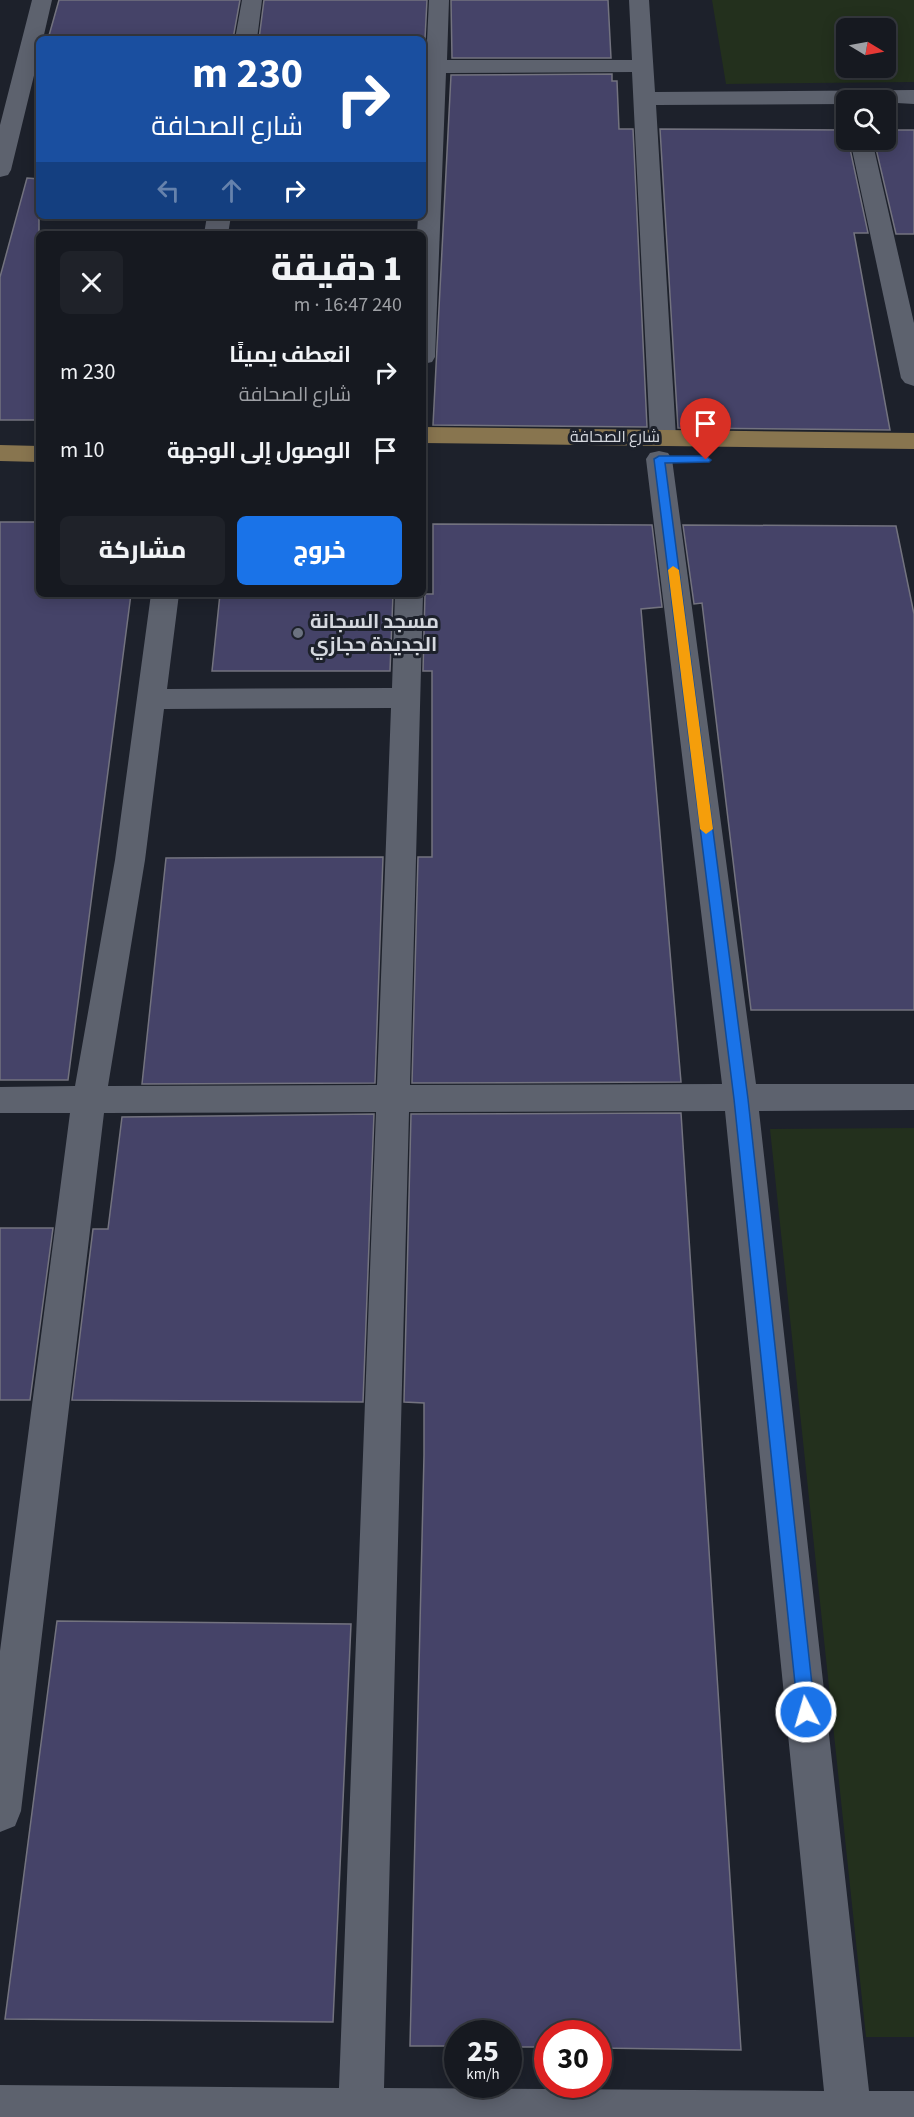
<!DOCTYPE html>
<html lang="ar">
<head>
<meta charset="utf-8">
<style>
	body { margin:0; font-family:"Source Sans 3",Cairo,sans-serif; background:#1f2229; color:#f1f3f6; direction:rtl; height:100vh; display:flex; flex-direction:column; font-size:22px; white-space:nowrap }
	* { box-sizing:border-box; margin:0 }
	p { font-size:20px; color:#9ea0a5 }
	.icon { flex:none; width:33px; height:33px; fill:none; stroke:currentColor; stroke-width:2; stroke-linecap:round; stroke-linejoin:round }
	.map { position:relative; flex:1; overflow:hidden; direction:ltr }
	.panel { position:absolute; left:36px; top:231px; width:390px; height:366px; display:flex; flex-direction:column; background:#161920; border-radius:9px; box-shadow:0 3px 15px #0003,0 0 0 2px #35383e; direction:rtl }
	.panel>* { flex:none }
	.hud { position:absolute; left:36px; top:36px; width:390px; height:183px; border-radius:9px; box-shadow:0 3px 15px #0003,0 0 0 2px #35383e; direction:rtl; background:#1a4fa0; color:#fff; overflow:hidden }
	.needle { width:39px; rotate:100deg }
	.controls { position:absolute; left:836px; top:18px; display:grid; gap:12px }
	.controls a { display:grid; place-items:center; width:60px; height:60px; border-radius:9px; background:#161920; box-shadow:0 3px 15px #0003,0 0 0 2px #35383e; font-size:30px }
	.speed { position:absolute; left:444px; top:2020px; display:flex; gap:12px; font-size:30px; font-weight:700; text-align:center }
	.speed>* { display:grid; place-content:center; width:78px; height:78px; border-radius:50%; background:#161920; box-shadow:0 3px 15px #0003,0 0 0 2px #35383e; line-height:1 }
	.speed small { font-size:15px; font-weight:400 }
	.speed .limit { border:9px solid #d22; background:#fff; color:#111 }
	.pin { position:absolute; display:grid; place-items:center; width:51px; height:51px; color:#fff; margin:-62px -26px; border-radius:50% 50% 50% 0; rotate:-45deg; box-shadow:0 0 6px #0007 }
	.pin .icon { rotate:45deg }
	.me { position:absolute; width:66px; margin:-33px; rotate:354deg; stroke-linejoin:round; filter:drop-shadow(0 0 4px #0008) }
	.turn { display:flex; align-items:center; gap:21px; height:126px; padding:0 24px; font-size:27px }
	.turn .icon { width:78px; height:78px; stroke-width:2.5 }
	.turn b { display:block; font-size:42px; line-height:51px }
	.lanes { display:flex; align-items:center; height:57px; padding:0 24px; background:#0003; justify-content:center; gap:30px; direction:ltr }
	.lanes .off { opacity:.35 }
	.round { display:grid; place-items:center; flex:none; width:63px; height:63px; border-radius:9px; background:#1f2229 }
	.overview { display:flex; align-items:center; justify-content:space-between; height:102px; padding:0 24px }
	h1 { font-size:36px; font-weight:800; line-height:45px }
	.cta { display:flex; gap:12px; margin-top:auto; padding:12px 24px }
	.cta a { flex:1; height:69px; border-radius:9px; background:#1a73e8; color:#fff; font-size:24px; font-weight:800; line-height:69px; text-align:center }
	.cta a+a { background:#1f2229; color:#f1f3f6 }
	ul { padding:0; list-style:none }
	li { display:flex; align-items:center; gap:18px; height:78px; padding:0 24px }
	li div { flex:1 }
	li b { display:block; font-size:22px }
	li em { font-style:normal }
	.map>svg:first-child { display:block }
	.green { fill:#23301d; fill-rule:evenodd }
	.building { fill:#454368; stroke:#73737f; stroke-width:1.5 }
	.lines { fill:none; stroke-linecap:round; stroke-linejoin:round }
	.minor { fill:#5d626e; fill-rule:evenodd }
	.major { fill:#88754f; fill-rule:evenodd }
	.route { fill:#1a73e8; stroke:#114b97; stroke-width:1.5 }
	.slow { fill:#f59e0b }
	.worship-dot { fill:#6b7280; stroke:#1d212b; stroke-width:2 }
	.labels { text-anchor:middle; dominant-baseline:central; stroke-width:6; stroke-linejoin:round; paint-order:stroke }
	.far-street-label { font-size:16px; fill:#d5d8df; stroke:#1d212b }
	.poi-label { font-size:20px; font-weight:bold; fill:#d5d8df; stroke:#1d212b; text-anchor:start }
</style>
</head>
<body>
<div class="map">
<svg width="914" height="2117" viewBox="0 0 914 2117">
	<rect width="100%" height="100%" fill="#1d212b"/>
	<g class="green">
		<path d="M712,0H914V82L726,84ZM846,28H885V68H846Z"/>
		<path d="M914,1128V2037H866L770,1129Z"/>
	</g>
	<g class="building">
		<path d="M59,0H240L233,39H48Z"/>
		<path d="M264,0H427L425,39H259Z"/>
		<path d="M451,0H608L611,58H452Z"/>
		<path d="M612,74V81H617L619,129H633L647,427L433,425L451,75Z"/>
		<path d="M660,129L846,130L868,233H854L890,430L678,428Z"/>
		<path d="M885,130H914V234H896L874,140H885Z"/>
		<path d="M27,178L39,179V420H0V277Z"/>
		<path d="M0,522H39V594H131L68,1080H0Z"/>
		<path d="M433,524L652,525L662,607L641,609L681,1082L412,1083L418,857H432V671H423L425,594H433Z"/>
		<path d="M683,525L896,526L914,614V1010H751L702,603L694,604Z"/>
		<path d="M220,594H393L390,671H212Z"/>
		<path d="M383,857L375,1083L142,1084L166,858Z"/>
		<path d="M681,1113L741,2050L598,2048V2034H548V2047H508V2034H458V2046H410L424,1455V1403L404,1402L411,1114Z"/>
		<path d="M374,1114L363,1402L72,1400L93,1229H108L122,1117Z"/>
		<path d="M0,1228H53L30,1400H0Z"/>
		<path d="M57,1621L351,1624L333,2022L5,2019Z"/>
	</g>
	<g class="lines">
		<g class="minor">
			<path d="M32,0H52L43,39H39V55L11,170L8,175L0,177V125Z"/>
			<path d="M242,0H262L257,39H235Z"/>
			<path d="M429,0H449L447,60H632L629,0H649L655,92L914,90V104L846,100V104L656,105L676,437L672,443L663,445L654,443L650,437L632,72L446,73L435,357L432,362L423,364V234H417L418,216H423V61H426Z"/>
			<path d="M850,140H872L914,323V386L905,383L901,378Z"/>
			<path d="M207,216H231L228,234H204Z"/>
			<path d="M659,451L668,453L672,459L756,1084H914V1110L759,1111L869,2091H914V2117H0V2085L339,2088L376,1112L104,1113L21,1811L15,1826L0,1832V1651L70,1113H0V1087L75,1086L115,860L151,594H179L167,689L392,688L395,594H423L410,1085L722,1084L646,459L650,453ZM391,708L377,1085L108,1086L145,860L164,709ZM725,1111L824,2091L384,2088L409,1112Z"/>
		</g>
		<g class="major">
			<path d="M423,427L914,433V449L423,443Z"/>
			<path d="M0,445L39,446V462L0,461Z"/>
		</g>
	</g>
	<path class="route" d="M706,456L711,460L709,462L665,463L748,1099L815,1712L812,1718L806,1720L800,1718L798,1712L734,1099L654,459L659,456Z"/>
	<path class="slow" d="M673,566L679,570L713,829L706,834L700,829L668,570Z"/>
	<circle class="worship-dot" cx="298" cy="633" r="6"/>
	<g class="labels">
		<g class="far-street-label">
			<text x="615" y="437">شارع الصحافة</text>
		</g>
		<g class="poi-label">
			<text x="310" y="622">مسجد السجانة<tspan x="310" dy="23">الجديدة حجازي</tspan></text>
		</g>
	</g>
</svg>
<div class="controls">
<a><svg class="needle" viewBox="-14 -14 28 28"><path d="M0-13l5 13h-10z" fill="#e53935"/><path d="M0 13l5-13h-10z" fill="#9ea0a5"/></svg></a>
<a><svg class="icon" aria-label="search" viewBox="0 0 24 24"><circle cx="10" cy="10" r="6"/><path d="M15 15l6 6"/></svg></a>
</div>
<div class="speed"><div>25<small>km/h</small></div><div class="limit">30</div></div>
<div class="pin" style="left:706px;top:460px;background:#d93025"><svg class="icon" aria-label="arrive" viewBox="0 0 24 24"><path d="M6 21V4h12l-3 4 3 4H6"/></svg></div>
<svg class="me" style="left:806px;top:1712px" viewBox="-20 -20 40 40"><circle r="17" fill="#1a73e8" stroke="#fff" stroke-width="3"/><path d="M0-11L8 9 0 5-8 9z" fill="#fff"/></svg>
<div class="hud">
<div class="turn"><svg class="icon" aria-label="right" viewBox="0 0 24 24"><path d="M7 20v-9h11M14 6l5 5-5 5"/></svg><div><b>230 m</b>شارع الصحافة</div></div>
<div class="lanes"><svg class="icon off" aria-label="left" viewBox="0 0 24 24"><path d="M17 20v-9H6M10 6l-5 5 5 5"/></svg><svg class="icon off" aria-label="ahead" viewBox="0 0 24 24"><path d="M12 20V5M6 11l6-6 6 6"/></svg><svg class="icon" aria-label="right" viewBox="0 0 24 24"><path d="M7 20v-9h11M14 6l5 5-5 5"/></svg></div>
</div>
<section class="panel">
<div class="overview"><div><h1>1 دقيقة</h1><p>240 m · 16:47</p></div><a class="round"><svg class="icon" aria-label="close" viewBox="0 0 24 24"><path d="M6 6l12 12M18 6L6 18"/></svg></a></div>
<ul>
<li><svg class="icon" aria-label="right" viewBox="0 0 24 24"><path d="M7 20v-9h11M14 6l5 5-5 5"/></svg><div><b>انعطف يمينًا</b><p>شارع الصحافة</p></div><em>230 m</em></li>
<li><svg class="icon" aria-label="arrive" viewBox="0 0 24 24"><path d="M6 21V4h12l-3 4 3 4H6"/></svg><div><b>الوصول إلى الوجهة</b></div><em>10 m</em></li>
</ul>
<div class="cta"><a>خروج</a><a>مشاركة</a></div>
</section>
</div>
</body>
</html>
